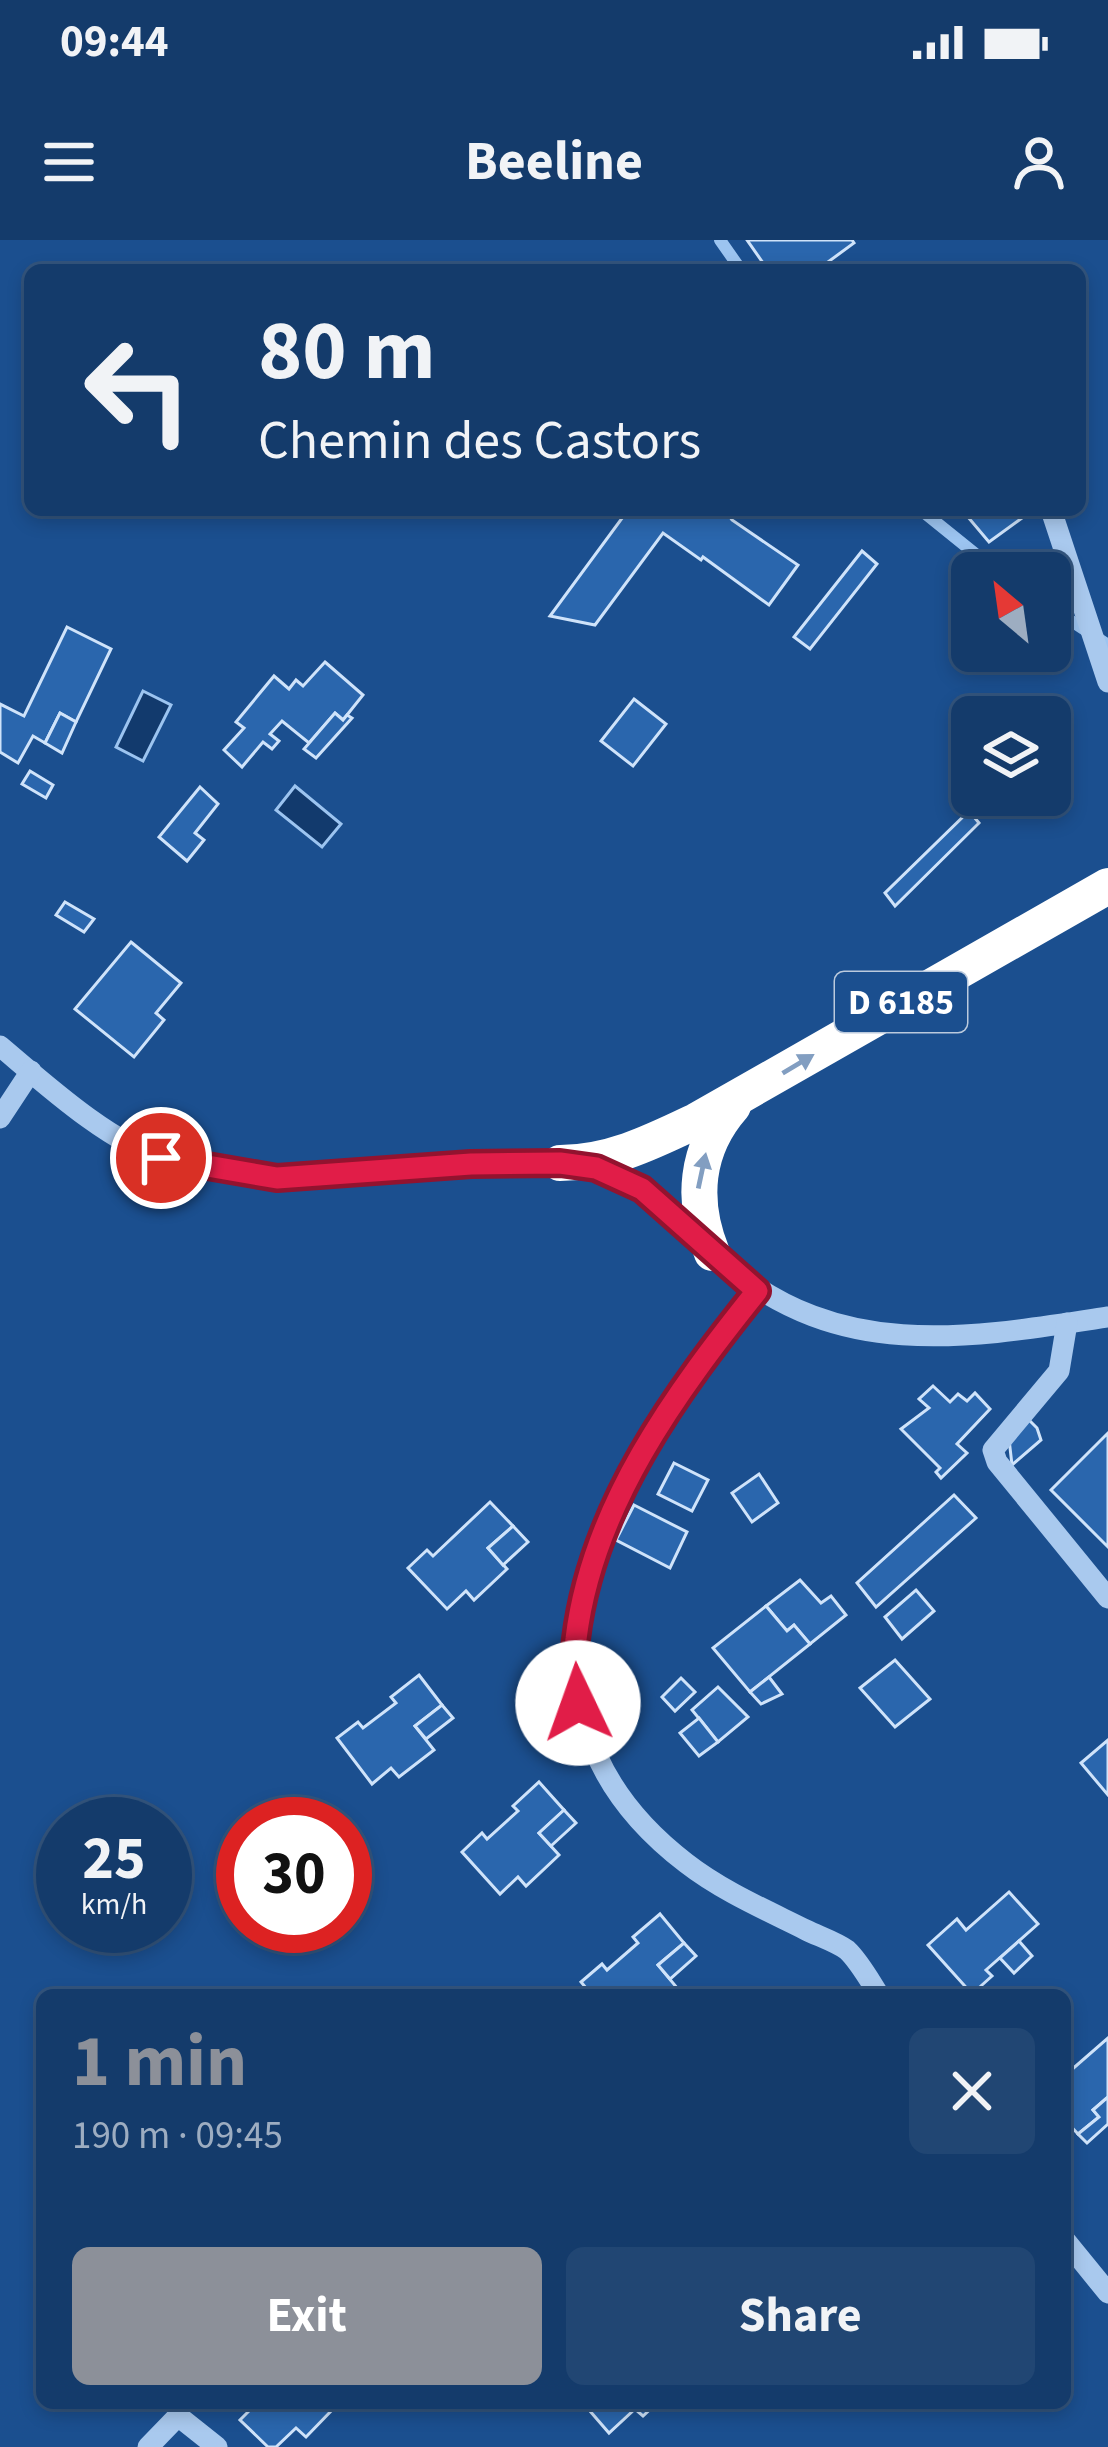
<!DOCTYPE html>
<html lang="en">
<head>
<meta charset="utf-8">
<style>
	body { margin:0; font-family:"Source Sans 3",sans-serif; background:#214673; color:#f1f3f6; height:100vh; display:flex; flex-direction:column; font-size:45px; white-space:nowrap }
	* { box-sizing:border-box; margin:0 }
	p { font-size:39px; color:#9dadc1 }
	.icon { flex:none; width:66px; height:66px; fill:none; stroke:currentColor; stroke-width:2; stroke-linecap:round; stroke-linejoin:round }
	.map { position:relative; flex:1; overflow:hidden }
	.sheet { position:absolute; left:36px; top:1749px; width:1035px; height:420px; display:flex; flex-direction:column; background:#143b6b; border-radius:18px; box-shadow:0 6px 18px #0003,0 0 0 3px #33557e }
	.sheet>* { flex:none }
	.hud { position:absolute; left:24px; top:24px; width:1062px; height:252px; border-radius:18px; box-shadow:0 6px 18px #0003,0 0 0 3px #33557e; background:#143b6b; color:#f1f3f6; overflow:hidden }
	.needle { width:78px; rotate:331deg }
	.controls { position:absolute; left:951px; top:312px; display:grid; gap:24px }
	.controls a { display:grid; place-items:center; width:120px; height:120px; border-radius:18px; background:#143b6b; box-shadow:0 6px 18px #0003,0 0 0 3px #33557e; font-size:60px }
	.speed { position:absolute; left:36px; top:1557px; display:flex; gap:24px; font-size:60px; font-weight:700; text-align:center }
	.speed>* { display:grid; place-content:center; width:156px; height:156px; border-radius:50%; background:#143b6b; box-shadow:0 6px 18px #0003,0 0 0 3px #33557e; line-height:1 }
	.speed small { font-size:30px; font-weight:400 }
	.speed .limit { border:18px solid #d22; background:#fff; color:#111 }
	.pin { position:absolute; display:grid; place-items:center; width:102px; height:102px; color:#fff; margin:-51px; border:6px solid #fff; border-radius:50%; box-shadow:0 3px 12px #0007 }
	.me { position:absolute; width:132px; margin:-66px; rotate:357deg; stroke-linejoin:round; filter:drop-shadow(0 0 9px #0008) }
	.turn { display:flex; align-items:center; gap:42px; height:252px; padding:0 36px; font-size:54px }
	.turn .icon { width:156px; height:156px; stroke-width:2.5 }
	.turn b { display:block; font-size:84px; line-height:102px }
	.round { display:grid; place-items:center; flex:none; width:126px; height:126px; border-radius:18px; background:#214673 }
	.headline { display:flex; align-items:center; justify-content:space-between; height:204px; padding:0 36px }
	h1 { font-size:72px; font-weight:700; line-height:90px; color:#8c9099 }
	.action { display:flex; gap:24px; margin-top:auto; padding:24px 36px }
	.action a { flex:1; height:138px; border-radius:18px; background:#8c9099; color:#fff; font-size:48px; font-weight:700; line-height:138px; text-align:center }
	.action a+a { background:#214673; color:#f1f3f6 }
	.status { display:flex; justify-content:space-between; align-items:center; height:84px; padding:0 60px; background:#143b6b; direction:ltr }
	.status svg { height:33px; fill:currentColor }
	header { display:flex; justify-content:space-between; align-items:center; height:156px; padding:0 36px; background:#143b6b; font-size:54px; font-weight:700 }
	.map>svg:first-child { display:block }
	.water { fill:#123a6d; stroke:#9cc4f0; stroke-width:3 }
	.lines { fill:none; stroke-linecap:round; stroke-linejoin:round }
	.stream { stroke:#9cc4f0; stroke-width:12 }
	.building { fill:#2a66ad; stroke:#cfe3fa; stroke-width:3 }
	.minor { stroke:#a9c9ee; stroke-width:21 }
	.highway { stroke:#fff; stroke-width:36 }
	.oneway { fill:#829ec1 }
	.route-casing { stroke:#92132f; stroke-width:30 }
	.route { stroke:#e11d48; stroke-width:21 }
	.labels { text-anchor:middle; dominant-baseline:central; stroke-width:12; stroke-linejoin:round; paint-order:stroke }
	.shield { fill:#1b4f8f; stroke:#bbcadd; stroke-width:3 }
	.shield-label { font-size:36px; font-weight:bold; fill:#fff }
</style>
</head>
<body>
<div class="status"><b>09:44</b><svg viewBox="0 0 49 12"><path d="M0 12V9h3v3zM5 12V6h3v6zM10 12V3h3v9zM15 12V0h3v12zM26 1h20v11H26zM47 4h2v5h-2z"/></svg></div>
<header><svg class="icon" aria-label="menu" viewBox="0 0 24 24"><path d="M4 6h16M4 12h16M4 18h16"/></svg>Beeline<svg class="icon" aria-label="person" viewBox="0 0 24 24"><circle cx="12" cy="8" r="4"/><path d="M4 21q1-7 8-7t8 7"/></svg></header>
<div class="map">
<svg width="1108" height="2207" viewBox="0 0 1108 2207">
	<rect width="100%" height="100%" fill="#1b4f8f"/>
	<g class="water">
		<path d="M143,451L171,465L143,521L116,507Z"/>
		<path d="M295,546L341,584L322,607L276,570Z"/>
	</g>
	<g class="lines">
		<g class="stream">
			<path d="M720,0L741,30"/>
			<path d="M921,270L999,333"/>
			<path d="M1050,367L1108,405"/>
		</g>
	</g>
	<g class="building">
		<path d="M747,0H852L854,3L817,30H768Z"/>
		<path d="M628,270H725L732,280L798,325L769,365L703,317L701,320L663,293L595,385L550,376Z"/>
		<path d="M962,270H1033L989,302Z"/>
		<path d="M862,311L877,324L810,409L794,397Z"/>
		<path d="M67,387L111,409L76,482L60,473L45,503L33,496L18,523L0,512V464L24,476Z"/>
		<path d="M325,422L363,455L343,480L335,473L309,503L282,481L270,494L279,501L272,509L263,502L242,527L224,510L244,488L236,482L274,436L289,449L296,440L303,446Z"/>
		<path d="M634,459L666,484L633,526L601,501Z"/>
		<path d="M60,473L76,482L62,513L45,503Z"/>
		<path d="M335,473L343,480L347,475L352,478L316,518L304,509Z"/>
		<path d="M30,531L53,545L46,558L22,544Z"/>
		<path d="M200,547L218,564L195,593L204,600L187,621L159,597Z"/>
		<path d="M969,571L979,583L895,666L885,653Z"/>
		<path d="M65,662L94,679L84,692L56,675Z"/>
		<path d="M131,702L181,743L156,773L164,780L134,817L75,769Z"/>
		<path d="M933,1146L950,1162L958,1154L967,1161L975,1153L990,1169L957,1204L967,1213L941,1238L936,1232L940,1228L901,1189L929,1168L919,1159Z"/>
		<path d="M1029,1180L1037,1188L1041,1200L1012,1225L1009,1199Z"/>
		<path d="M1108,1193V1307L1051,1250Z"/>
		<path d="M674,1223L708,1240L692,1271L658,1254Z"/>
		<path d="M759,1234L778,1263L752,1282L732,1253Z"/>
		<path d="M954,1255L976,1278L876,1367L857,1343Z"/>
		<path d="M490,1262L513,1286L488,1308L507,1329L474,1360L466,1351L447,1369L408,1328L427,1310L433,1316Z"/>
		<path d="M634,1265L687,1292L670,1328L616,1300Z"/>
		<path d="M513,1286L528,1302L503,1325L488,1308Z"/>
		<path d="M800,1340L821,1363L831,1356L846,1375L810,1404L794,1385L787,1391L766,1366Z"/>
		<path d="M916,1350L934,1371L902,1399L885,1377Z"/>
		<path d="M766,1366L787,1391L794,1385L810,1404L750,1452L713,1408Z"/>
		<path d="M895,1420L930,1459L895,1487L860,1448Z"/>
		<path d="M419,1435L442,1465L415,1486L434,1510L399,1537L391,1528L372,1544L337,1498L358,1482L363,1488L396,1463L391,1457Z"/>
		<path d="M769,1437L782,1454L761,1464L750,1452Z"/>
		<path d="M681,1438L695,1452L675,1471L662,1457Z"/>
		<path d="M718,1447L748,1477L718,1502L692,1470Z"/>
		<path d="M442,1465L453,1478L426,1499L415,1486Z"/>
		<path d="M699,1478L718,1502L699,1516L680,1493Z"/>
		<path d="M1108,1500V1555L1081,1523Z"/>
		<path d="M539,1542L564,1570L539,1593L559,1615L526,1646L518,1637L500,1654L462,1612L482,1593L487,1599L518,1571L513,1566Z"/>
		<path d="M564,1570L576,1583L551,1606L539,1593Z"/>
		<path d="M1009,1652L1038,1684L986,1730L992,1736L972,1754L928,1705L957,1679L966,1690Z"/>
		<path d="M660,1674L684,1703L658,1725L678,1749L671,1755H592L581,1742L602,1724L607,1730L638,1703L633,1697Z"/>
		<path d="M1019,1701L1032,1716L1014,1733L1000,1718Z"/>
		<path d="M684,1703L696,1716L670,1739L658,1725Z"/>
		<path d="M1108,1798V1857L1093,1870L1099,1877L1078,1894L1065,1880V1827L1069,1832Z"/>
		<path d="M1108,1857V1884L1087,1903L1078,1894L1099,1877L1093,1870Z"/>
		<path d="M257,2163H324L332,2170L306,2197L296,2188L276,2207H268L240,2180Z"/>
		<path d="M583,2163H657L643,2176L635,2169L609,2193Z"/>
	</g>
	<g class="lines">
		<g class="minor">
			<path d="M1051,270L1108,442"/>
			<path d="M0,806C44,843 108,902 164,919C255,946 342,933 434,927C486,923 547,915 598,929C652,943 686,991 727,1025C842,1122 971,1098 1108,1077"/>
			<path d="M0,878L31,831"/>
			<path d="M757,1051C625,1215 467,1455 686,1623C722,1651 766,1670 806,1690C818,1696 836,1702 847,1710C859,1721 870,1741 879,1755"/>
			<path d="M1067,1083L1059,1131L993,1210L997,1222L1108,1358"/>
			<path d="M1065,2000L1108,2053"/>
			<path d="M148,2207L178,2176L217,2207"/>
		</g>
		<g class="highway">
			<path d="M560,923C610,923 652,902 696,881L1108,646"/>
			<path d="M712,1013C691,961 695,909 733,866"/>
		</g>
	</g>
	<defs><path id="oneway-solid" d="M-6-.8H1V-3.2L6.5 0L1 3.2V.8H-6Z" transform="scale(3)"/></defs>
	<g class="oneway">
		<use href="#oneway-solid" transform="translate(798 824) rotate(-31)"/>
		<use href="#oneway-solid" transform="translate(702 931) rotate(-78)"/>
	</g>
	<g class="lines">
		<defs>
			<path id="route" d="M161,918L277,938L471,924L560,923L596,928L642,949L757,1051C676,1152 592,1266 576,1399C573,1419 577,1443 578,1463"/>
		</defs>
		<use href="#route" class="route-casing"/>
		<use href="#route" class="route"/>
	</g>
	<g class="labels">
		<rect class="shield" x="835" y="732" width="132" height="60" rx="9"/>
		<g class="shield-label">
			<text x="901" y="762">D 6185</text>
		</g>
	</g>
</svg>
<div class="controls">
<a><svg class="needle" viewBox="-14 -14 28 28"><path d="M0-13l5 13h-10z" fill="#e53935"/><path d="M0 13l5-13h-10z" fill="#9dadc1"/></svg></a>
<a><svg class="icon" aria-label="layers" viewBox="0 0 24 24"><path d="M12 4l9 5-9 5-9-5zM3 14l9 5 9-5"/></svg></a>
</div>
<div class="speed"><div>25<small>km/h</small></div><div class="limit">30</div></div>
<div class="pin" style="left:161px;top:918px;background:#d93025"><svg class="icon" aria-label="arrive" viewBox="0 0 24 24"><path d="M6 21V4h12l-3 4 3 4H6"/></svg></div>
<svg class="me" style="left:578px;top:1463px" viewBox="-20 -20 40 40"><circle r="19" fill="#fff"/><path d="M0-13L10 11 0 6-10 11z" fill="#e11d48"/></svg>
<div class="hud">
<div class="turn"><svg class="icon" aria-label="left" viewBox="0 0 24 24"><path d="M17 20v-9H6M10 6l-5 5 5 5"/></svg><div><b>80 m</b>Chemin des Castors</div></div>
</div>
<section class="sheet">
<div class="headline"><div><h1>1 min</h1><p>190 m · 09:45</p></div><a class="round"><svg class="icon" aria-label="close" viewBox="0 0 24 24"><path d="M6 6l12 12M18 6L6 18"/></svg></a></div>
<div class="action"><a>Exit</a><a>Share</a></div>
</section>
</div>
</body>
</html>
